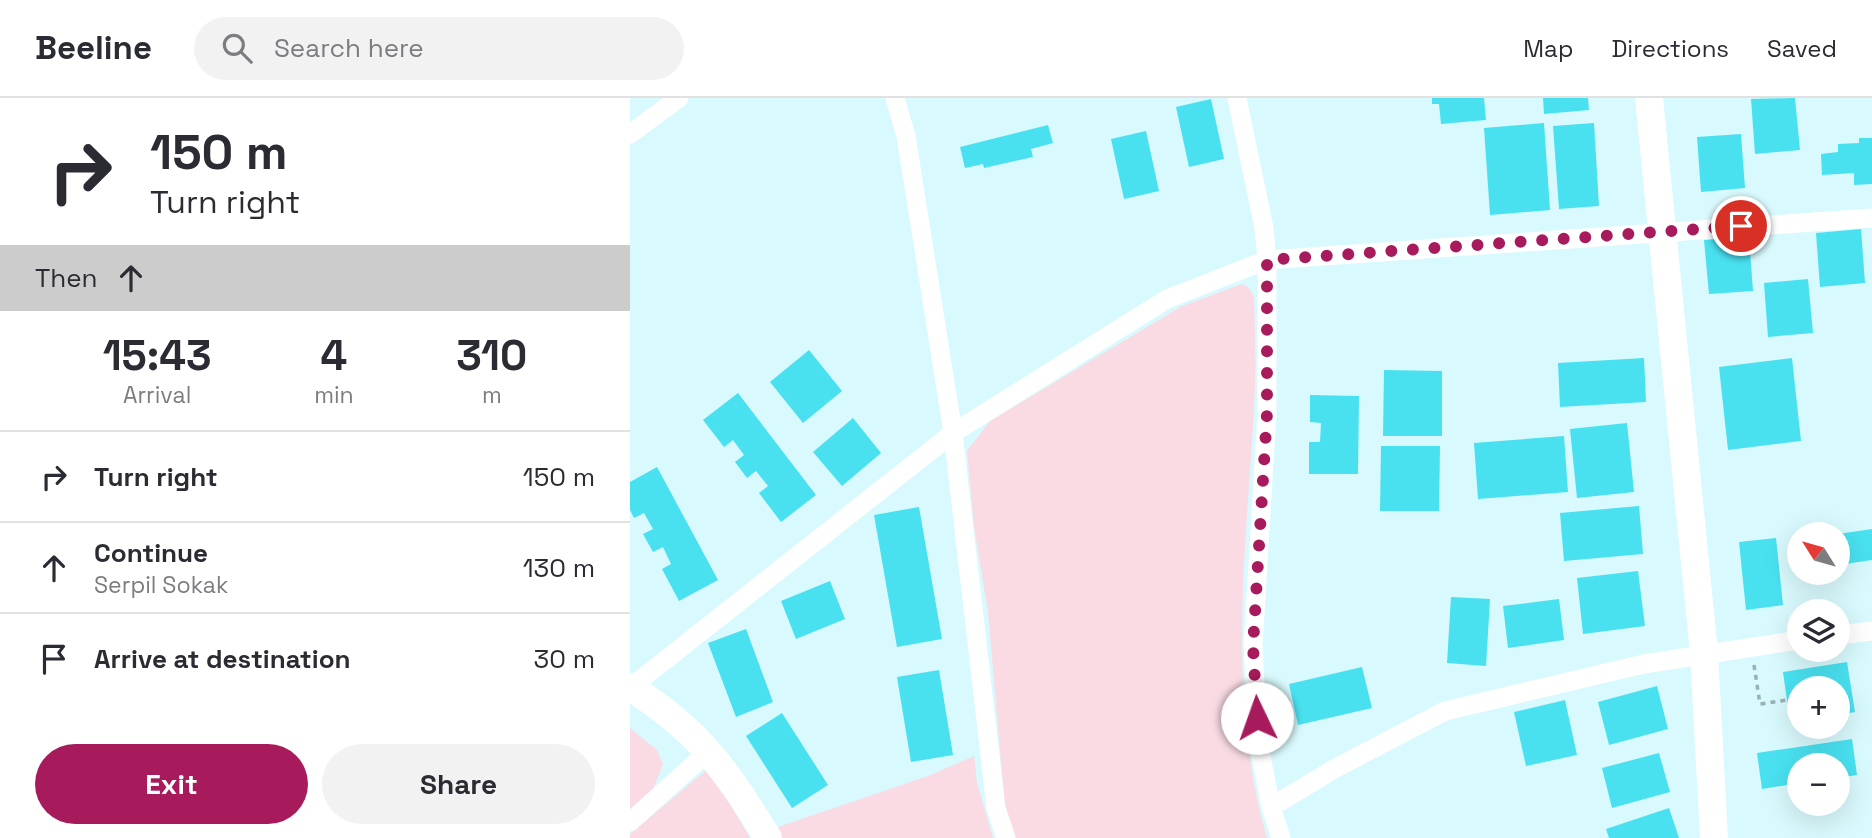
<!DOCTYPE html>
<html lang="en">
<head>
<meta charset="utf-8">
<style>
	body { margin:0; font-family:"Space Grotesk",sans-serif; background:#f2f2f3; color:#2b2b33; height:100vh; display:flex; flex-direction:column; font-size:26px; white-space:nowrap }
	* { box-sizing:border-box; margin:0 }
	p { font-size:23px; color:#7c7c81 }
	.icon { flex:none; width:38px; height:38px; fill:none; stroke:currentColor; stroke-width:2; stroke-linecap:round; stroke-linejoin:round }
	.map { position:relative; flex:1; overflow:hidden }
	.sheet { display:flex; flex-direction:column; background:#fff; width:630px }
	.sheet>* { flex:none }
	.hud { background:#fff; color:#2b2b33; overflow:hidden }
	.needle { width:46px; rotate:307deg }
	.fabs { position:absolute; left:1157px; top:424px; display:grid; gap:14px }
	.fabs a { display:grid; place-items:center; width:63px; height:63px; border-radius:50%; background:#fff; box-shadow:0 7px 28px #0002; font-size:35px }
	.pin { position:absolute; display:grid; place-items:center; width:60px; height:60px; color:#fff; margin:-30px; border:4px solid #fff; border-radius:50%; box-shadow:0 2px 7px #0007 }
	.me { position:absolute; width:77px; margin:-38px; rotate:357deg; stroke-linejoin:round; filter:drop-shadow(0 0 5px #0008) }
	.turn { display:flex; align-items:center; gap:24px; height:147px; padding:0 35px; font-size:32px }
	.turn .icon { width:91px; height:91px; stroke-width:2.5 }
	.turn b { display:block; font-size:49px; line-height:60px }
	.then { display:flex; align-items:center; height:66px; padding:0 35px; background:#0003; gap:14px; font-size:26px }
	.eta { display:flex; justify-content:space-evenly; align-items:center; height:119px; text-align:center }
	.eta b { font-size:42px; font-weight:600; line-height:49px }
	.primary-button { display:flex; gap:14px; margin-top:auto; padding:14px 35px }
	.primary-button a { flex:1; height:80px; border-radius:42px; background:#a71a5b; color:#fff; font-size:28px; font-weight:600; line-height:80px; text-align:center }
	.primary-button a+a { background:#f2f2f3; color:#2b2b33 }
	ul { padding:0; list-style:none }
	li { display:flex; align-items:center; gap:21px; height:91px; padding:0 35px; border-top:2px solid #e1e1e2 }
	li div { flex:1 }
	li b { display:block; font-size:26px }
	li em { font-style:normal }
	header { display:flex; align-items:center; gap:42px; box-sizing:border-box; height:98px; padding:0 35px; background:#fff; border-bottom:2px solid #e1e1e2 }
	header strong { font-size:33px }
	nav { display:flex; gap:38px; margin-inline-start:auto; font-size:24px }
	.search { width:490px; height:63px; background:#f2f2f3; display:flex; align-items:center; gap:18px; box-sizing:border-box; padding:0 24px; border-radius:38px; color:#7c7c81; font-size:26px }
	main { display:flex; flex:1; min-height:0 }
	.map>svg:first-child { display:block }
	.green { fill:#fadbe3 }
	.building { fill:#49e1f0 }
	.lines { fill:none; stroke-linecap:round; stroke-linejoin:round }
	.path { stroke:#97b1b5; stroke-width:3.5; stroke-dasharray:5 5; stroke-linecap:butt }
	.street { stroke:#fff; stroke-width:19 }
	.secondary { stroke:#fff; stroke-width:28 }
	.route { stroke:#a71a5b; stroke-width:12; stroke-dasharray:0 21.6 }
</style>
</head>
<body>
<header>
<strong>Beeline</strong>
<div class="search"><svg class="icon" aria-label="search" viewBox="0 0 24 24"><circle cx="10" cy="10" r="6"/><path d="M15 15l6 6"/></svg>Search here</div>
<nav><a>Map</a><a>Directions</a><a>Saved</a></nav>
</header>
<main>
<section class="sheet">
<div class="hud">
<div class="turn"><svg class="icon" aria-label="right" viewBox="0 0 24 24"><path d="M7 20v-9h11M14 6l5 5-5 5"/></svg><div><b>150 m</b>Turn right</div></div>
<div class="then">Then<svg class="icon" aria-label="ahead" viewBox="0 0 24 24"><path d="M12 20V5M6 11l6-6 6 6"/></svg></div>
</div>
<div class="eta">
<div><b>15:43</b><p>Arrival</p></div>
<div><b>4</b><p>min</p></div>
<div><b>310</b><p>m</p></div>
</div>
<ul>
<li><svg class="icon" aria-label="right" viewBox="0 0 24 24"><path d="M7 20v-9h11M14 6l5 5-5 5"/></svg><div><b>Turn right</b></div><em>150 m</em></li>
<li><svg class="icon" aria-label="ahead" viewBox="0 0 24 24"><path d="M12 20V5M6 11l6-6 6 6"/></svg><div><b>Continue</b><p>Serpil Sokak</p></div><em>130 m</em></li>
<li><svg class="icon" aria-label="arrive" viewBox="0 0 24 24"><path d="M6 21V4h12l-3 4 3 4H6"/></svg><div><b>Arrive at destination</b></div><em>30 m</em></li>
</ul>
<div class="primary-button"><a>Exit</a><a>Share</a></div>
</section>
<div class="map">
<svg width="1242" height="740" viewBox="0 0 1242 740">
	<rect width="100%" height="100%" fill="#d8f9fd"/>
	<g class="green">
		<path d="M612,186L619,190L624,199C625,229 626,260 625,290C618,441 594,592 637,740H385L375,710L358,514L344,428L337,353L360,323L552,208Z"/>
		<path d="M0,630L27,652L33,666L23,691L0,713Z"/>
		<path d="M344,658L347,685L363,740H151L145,730L298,678Z"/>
		<path d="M79,670L120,740H0V736Z"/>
	</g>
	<g class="building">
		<path d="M802,0H854L856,22L811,26L809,6H802Z"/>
		<path d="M913,0H958L959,12L914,16Z"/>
		<path d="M1165,0L1170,52L1125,56L1121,1Z"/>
		<path d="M581,1L594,61L559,69L546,9Z"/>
		<path d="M914,25L920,112L860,117L854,30Z"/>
		<path d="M964,25L969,108L929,111L923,28Z"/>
		<path d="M418,27L423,45L401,51L403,59L354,70L353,66L335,70L330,49Z"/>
		<path d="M516,33L529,93L494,101L481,41Z"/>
		<path d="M1111,36L1115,90L1071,94L1067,39Z"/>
		<path d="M1229,40H1242V86L1224,87V75L1192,77L1191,56L1208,54V46L1229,45Z"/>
		<path d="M1231,131L1235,185L1190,189L1186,135Z"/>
		<path d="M1119,139L1123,193L1079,196L1074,142Z"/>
		<path d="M1178,181L1183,235L1138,239L1134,185Z"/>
		<path d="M179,252L212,293L173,325L140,284Z"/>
		<path d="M1014,260L1016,304L930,309L928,265Z"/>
		<path d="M1162,260L1171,343L1098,352L1089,269Z"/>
		<path d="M754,272L812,273V338H753Z"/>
		<path d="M108,295L186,397L151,424L129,395L138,388L126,373L117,380L105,364L114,357L103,342L94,349L73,322Z"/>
		<path d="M680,297L729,298L728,376H679V344H690L691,325L680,324Z"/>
		<path d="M223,320L251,355L212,388L183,354Z"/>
		<path d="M997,325L1004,394L947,400L940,331Z"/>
		<path d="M934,338L938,394L848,401L844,345Z"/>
		<path d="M751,348H810L809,413H750Z"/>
		<path d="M27,369L88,482L49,503L32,471L41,466L33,449L23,454L13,436L23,431L14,415L4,420L0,412V384Z"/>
		<path d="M1009,408L1013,456L934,463L930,415Z"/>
		<path d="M289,409L312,541L267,549L244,417Z"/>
		<path d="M1242,431V462L1208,467V436Z"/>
		<path d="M1146,440L1153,507L1116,512L1109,444Z"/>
		<path d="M1008,473L1015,528L953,536L947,480Z"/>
		<path d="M200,483L215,521L166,541L151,503Z"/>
		<path d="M821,499L860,501L856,568L817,565Z"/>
		<path d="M929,501L934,542L878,550L873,508Z"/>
		<path d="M116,531L143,604L106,619L78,545Z"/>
		<path d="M1217,564L1225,614L1208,617V590H1169V623L1160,624L1153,574Z"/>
		<path d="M732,569L742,610L668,627L659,586Z"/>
		<path d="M309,572L323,657L281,664L267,579Z"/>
		<path d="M1027,588L1038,631L979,647L968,604Z"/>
		<path d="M935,602L947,657L896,668L884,614Z"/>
		<path d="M152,615L198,687L162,710L116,638Z"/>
		<path d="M1222,641L1227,677L1208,680V667H1169V685L1132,691L1127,655Z"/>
		<path d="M1029,655L1040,694L982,710L972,670Z"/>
		<path d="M1039,710L1049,740H979L976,731Z"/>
	</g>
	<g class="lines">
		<path class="path" d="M1124,567L1130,606L1157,602"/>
		<g class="street">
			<path d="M265,0L276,38L323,335L366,710L376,740"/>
			<path d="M607,0L634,130L637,162V315L623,548L628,643L641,709L704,671L815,613L1014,566L1169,542"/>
			<path d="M0,36L49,0"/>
			<path d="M1208,537L1242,533"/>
			<path d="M1,589L323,335L537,201L637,162L1242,120"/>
			<path d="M641,709L651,740"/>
			<path d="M0,724L80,652"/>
		</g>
		<g class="secondary">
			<path d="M1019,0L1074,555L1084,740"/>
			<path d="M0,589C70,633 95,671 138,740"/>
		</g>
	</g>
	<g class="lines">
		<path class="route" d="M627,620L623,548L637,315V162L1111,128"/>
	</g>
</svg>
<div class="fabs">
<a><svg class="needle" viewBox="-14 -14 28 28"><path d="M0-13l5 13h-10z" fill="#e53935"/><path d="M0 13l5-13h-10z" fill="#7c7c81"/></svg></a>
<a><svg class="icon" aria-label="layers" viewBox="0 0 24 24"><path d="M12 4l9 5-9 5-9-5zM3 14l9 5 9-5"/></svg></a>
<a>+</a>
<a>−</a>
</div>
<div class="pin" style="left:1111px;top:128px;background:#d93025"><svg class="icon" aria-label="arrive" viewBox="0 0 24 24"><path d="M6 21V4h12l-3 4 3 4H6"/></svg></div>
<svg class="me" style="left:627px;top:620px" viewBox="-20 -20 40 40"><circle r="19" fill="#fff"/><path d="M0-13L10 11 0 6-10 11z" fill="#a71a5b"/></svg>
</div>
</main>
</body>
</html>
